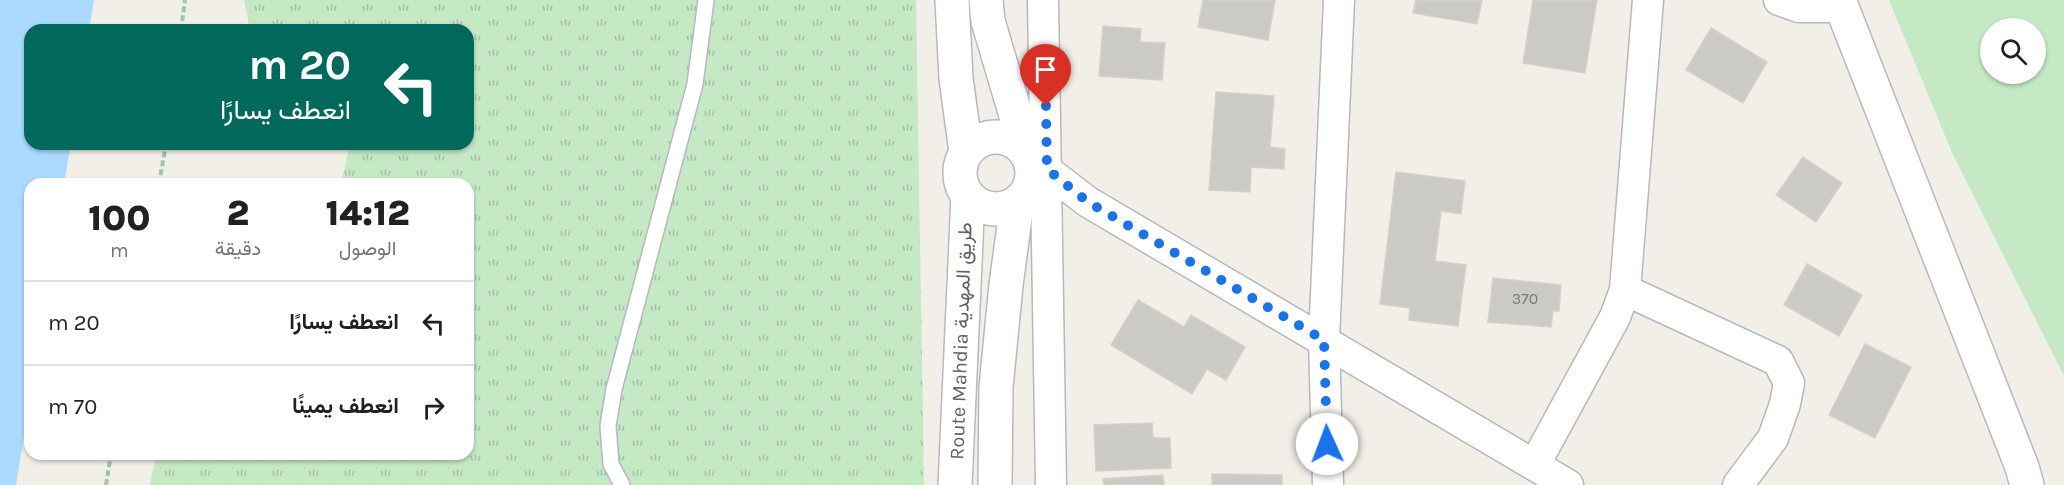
<!DOCTYPE html>
<html lang="ar">
<head>
<meta charset="utf-8">
<style>
	body { margin:0; font-family:Karla,Vazirmatn,sans-serif; background:#f6f6f6; color:#202124; direction:rtl; height:100vh; display:flex; flex-direction:column; font-size:22px; white-space:nowrap }
	* { box-sizing:border-box; margin:0 }
	p { font-size:20px; color:#757577 }
	.icon { flex:none; width:33px; height:33px; fill:none; stroke:currentColor; stroke-width:2; stroke-linecap:round; stroke-linejoin:round }
	.map { position:relative; flex:1; overflow:hidden; direction:ltr }
	.drawer { position:absolute; left:24px; top:178px; width:450px; height:282px; display:flex; flex-direction:column; background:#fff; border-radius:18px; box-shadow:0 2px 4px #0004; direction:rtl }
	.drawer>* { flex:none }
	.guide { position:absolute; left:24px; top:24px; width:450px; height:126px; border-radius:18px; box-shadow:0 2px 4px #0004; direction:rtl; background:#00695c; color:#fff; overflow:hidden }
	.controls { position:absolute; left:1980px; top:18px; display:grid; gap:12px }
	.controls a { display:grid; place-items:center; width:66px; height:66px; border-radius:50%; background:#fff; box-shadow:0 2px 4px #0004; font-size:30px }
	.pin { position:absolute; display:grid; place-items:center; width:51px; height:51px; color:#fff; margin:-62px -26px; border-radius:50% 50% 50% 0; rotate:-45deg; box-shadow:0 0 6px #0007 }
	.pin .icon { rotate:45deg }
	.me { position:absolute; width:66px; margin:-33px; rotate:358deg; stroke-linejoin:round; filter:drop-shadow(0 0 4px #0008) }
	.turn { display:flex; align-items:center; gap:21px; height:126px; padding:0 24px; font-size:27px }
	.turn .icon { width:78px; height:78px; stroke-width:2.5 }
	.turn b { display:block; font-size:42px; line-height:51px }
	.eta { display:flex; justify-content:space-evenly; align-items:center; height:102px; text-align:center }
	.eta b { font-size:36px; font-weight:800; line-height:42px }
	ul { padding:0; list-style:none }
	li { display:flex; align-items:center; gap:18px; height:84px; padding:0 24px; border-top:2px solid #e0e0e0 }
	li div { flex:1 }
	li b { display:block; font-size:22px }
	li em { font-style:normal }
	.map>svg:first-child { display:block }
	.grass { fill:url(#grass-tufts) }
	.green { fill:#c5e8c5; fill-rule:evenodd }
	.water { fill:#aadaff }
	.building { fill:#cccac5; stroke:#d6d1c6; stroke-width:1.5 }
	.lines { fill:none; stroke-linecap:round; stroke-linejoin:round }
	.lane-casing { stroke:#b5b8bc; stroke-width:18 }
	.street-casing { stroke:#b5b8bc; stroke-width:33 }
	.secondary-casing { stroke:#b6babf; stroke-width:36 }
	.path { stroke:#9cc7a9; stroke-width:4; stroke-dasharray:6 3; stroke-linecap:butt }
	.lane { stroke:#fff; stroke-width:15 }
	.street { stroke:#fff; stroke-width:30 }
	.secondary { stroke:#fff; stroke-width:33 }
	.route { stroke:#1a73e8; stroke-width:10; stroke-dasharray:0 18 }
	.labels { text-anchor:middle; dominant-baseline:central; stroke-width:4.5; stroke-linejoin:round; paint-order:stroke }
	.number-label { font-size:16px; fill:#7a7d7f }
	.street-label { font-size:20px; fill:#5f6368; stroke:#fff }
</style>
</head>
<body>
<div class="map">
<svg width="2064" height="485" viewBox="0 0 2064 485">
	<defs>
		<pattern id="grass-tufts" width="24" height="20" patternUnits="userSpaceOnUse" patternTransform="scale(1.5)"><rect width="24" height="20" fill="#c5e8c5"/><path d="M3 7l-1-3M5 7V3M7 7l1-3M15 17l-1-3M17 17v-4M19 17l1-3" fill="none" stroke="#a3c0a4"/></pattern>
	</defs>
	<rect width="100%" height="100%" fill="#f1efe8"/>
	<path class="grass" d="M244,0H916L924,485H150L156,455L468,454V184H341L350,144H468V30H250Z"/>
	<path class="green" d="M1889,0H2064V376L1953,155ZM1990,28H2036V74H1990Z"/>
	<path class="water" d="M0,0H94L89,30H30V144H71L64,184H30V399L16,485H0Z"/>
	<g class="building">
		<path d="M1203,0H1275L1268,40L1198,27Z"/>
		<path d="M1416,0H1482L1477,24L1413,13Z"/>
		<path d="M1533,0H1597L1585,73L1523,63Z"/>
		<path d="M1103,26L1141,29L1140,42L1165,43L1162,80L1099,76Z"/>
		<path d="M1711,28L1767,62L1743,103L1686,70Z"/>
		<path d="M1216,92L1274,96L1270,147L1285,149L1284,169L1251,167L1250,192L1209,190Z"/>
		<path d="M1803,157L1842,183L1816,222L1776,195Z"/>
		<path d="M1396,172L1465,181L1461,214L1441,211L1435,261L1466,265L1458,326L1409,320L1410,308L1380,304Z"/>
		<path d="M1807,264L1862,295L1839,336L1784,305Z"/>
		<path d="M1493,278L1561,285L1559,311H1553L1551,327L1488,322Z"/>
		<path d="M1138,300L1184,327L1191,315L1245,347L1226,380L1207,369L1192,394L1111,345Z"/>
		<path d="M1865,344L1911,367L1875,438L1829,415Z"/>
		<path d="M1152,423L1153,438H1170L1171,468L1096,471L1094,425Z"/>
		<path d="M1212,474L1282,475V485H1212Z"/>
		<path d="M1163,475L1164,485H1104L1103,479Z"/>
	</g>
	<g class="lines">
		<defs>
			<path id="lane" d="M622,485L611,464L608,426L614,389L695,84L706,0"/>
			<g id="street">
				<path d="M1043,0L1051,485"/>
				<path d="M1779,0L1799,7H1840"/>
				<path d="M1028,156L1088,202L1568,485"/>
				<path d="M1625,290L1778,361L1789,383L1785,404L1773,438L1738,485"/>
				<path d="M1535,464L1615,317L1625,290L1648,0"/>
				<path d="M1328,485L1324,340L1339,0"/>
			</g>
			<g id="secondary">
				<path d="M952,0L956,78L966,152"/>
				<path d="M986,0L988,21L1028,156"/>
				<path d="M1839,0L2022,467L2027,485"/>
				<circle cx="996" cy="173" r="36"/>
				<path d="M955,485L968,196"/>
				<path d="M995,485L996,387L1006,285L1017,203"/>
			</g>
		</defs>
		<use href="#lane" class="lane-casing"/>
		<use href="#street" class="street-casing"/>
		<use href="#secondary" class="secondary-casing"/>
		<g class="path">
			<path d="M181,30L185,0"/>
			<path d="M159,184L166,144"/>
			<path d="M106,485L111,454"/>
		</g>
		<use href="#lane" class="lane"/>
		<use href="#street" class="street"/>
		<use href="#secondary" class="secondary"/>
	</g>
	<g class="lines">
		<path class="route" d="M1046,106L1047,169L1088,202L1324,340L1327,444"/>
	</g>
	<g class="labels">
		<g class="number-label">
			<text x="1525" y="298">370</text>
		</g>
		<g class="street-label">
			<text transform="translate(961 341) rotate(-88)">Route Mahdia طريق المهدية</text>
		</g>
	</g>
</svg>
<div class="controls">
<a><svg class="icon" aria-label="search" viewBox="0 0 24 24"><circle cx="10" cy="10" r="6"/><path d="M15 15l6 6"/></svg></a>
</div>
<div class="pin" style="left:1046px;top:106px;background:#d93025"><svg class="icon" aria-label="arrive" viewBox="0 0 24 24"><path d="M6 21V4h12l-3 4 3 4H6"/></svg></div>
<svg class="me" style="left:1327px;top:444px" viewBox="-20 -20 40 40"><circle r="19" fill="#fff"/><path d="M0-13L10 11 0 6-10 11z" fill="#1a73e8"/></svg>
<div class="guide">
<div class="turn"><svg class="icon" aria-label="left" viewBox="0 0 24 24"><path d="M17 20v-9H6M10 6l-5 5 5 5"/></svg><div><b>20 m</b>انعطف يسارًا</div></div>
</div>
<section class="drawer">
<div class="eta">
<div><b>14:12</b><p>الوصول</p></div>
<div><b>2</b><p>دقيقة</p></div>
<div><b>100</b><p>m</p></div>
</div>
<ul>
<li><svg class="icon" aria-label="left" viewBox="0 0 24 24"><path d="M17 20v-9H6M10 6l-5 5 5 5"/></svg><div><b>انعطف يسارًا</b></div><em>20 m</em></li>
<li><svg class="icon" aria-label="right" viewBox="0 0 24 24"><path d="M7 20v-9h11M14 6l5 5-5 5"/></svg><div><b>انعطف يمينًا</b></div><em>70 m</em></li>
</ul>
</section>
</div>
</body>
</html>
